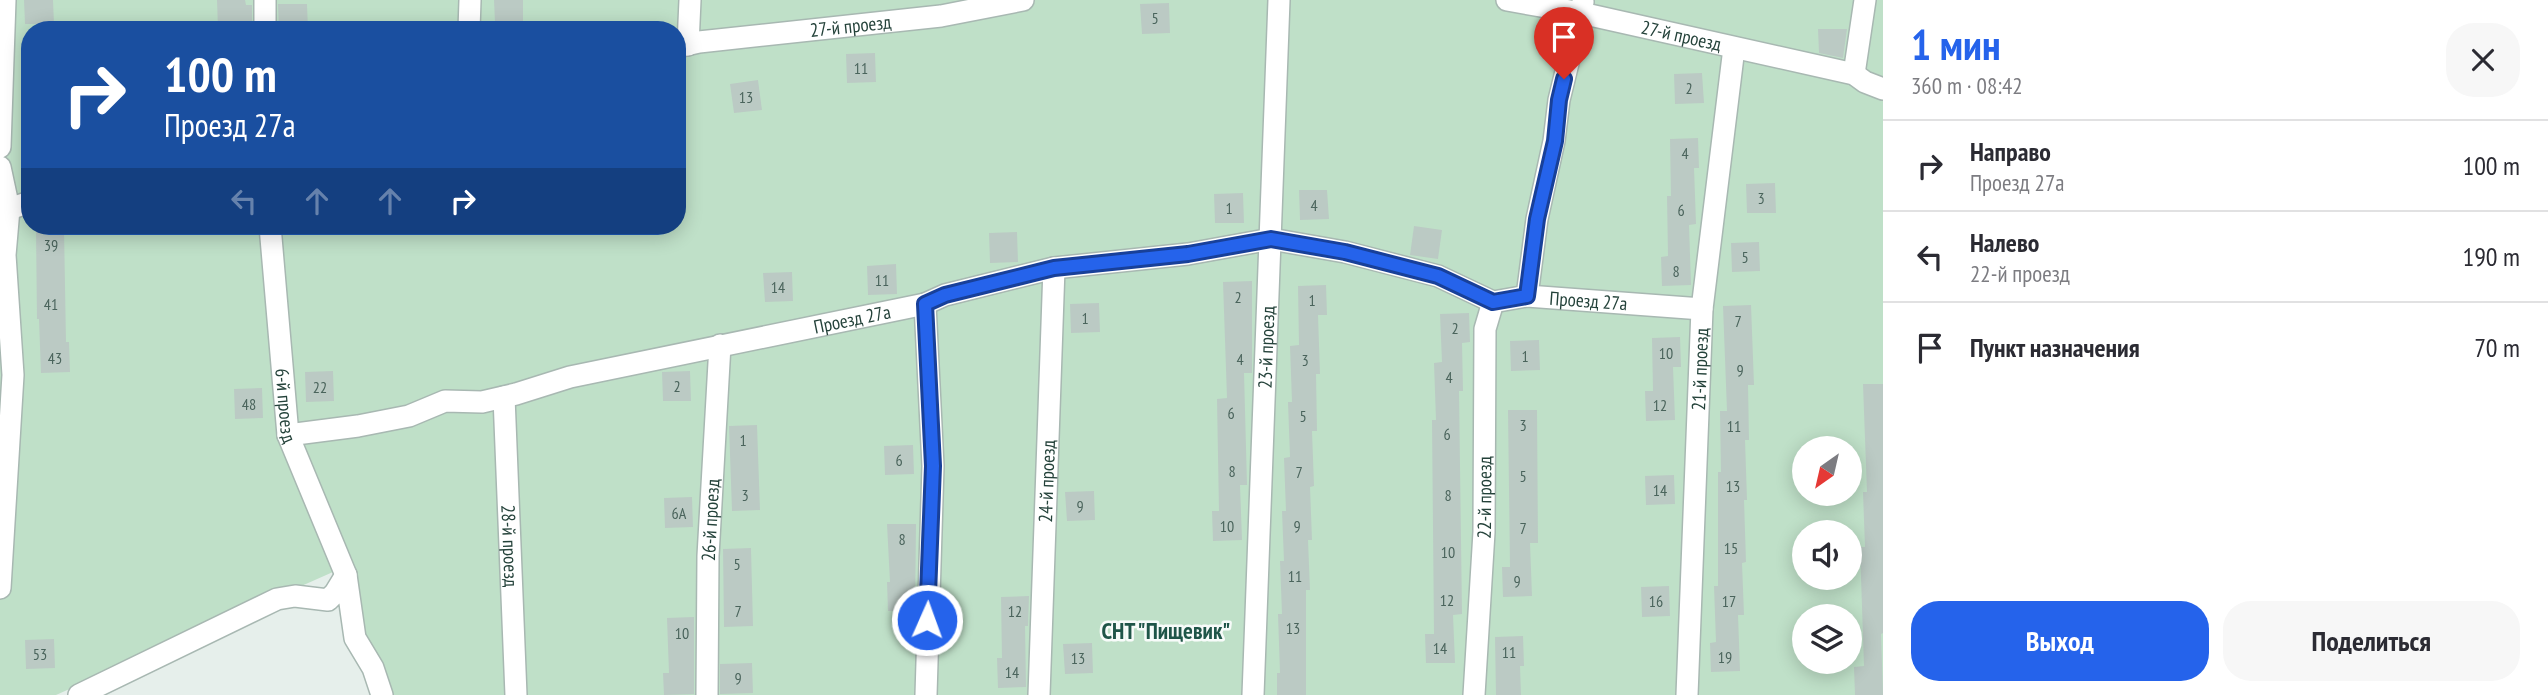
<!DOCTYPE html>
<html lang="ru">
<head>
<meta charset="utf-8">
<style>
	body { margin:0; font-family:"PT Sans Narrow",sans-serif; background:#f7f7f7; color:#2b2b33; height:100vh; display:flex; flex-direction:column; font-size:26px; white-space:nowrap }
	* { box-sizing:border-box; margin:0 }
	p { font-size:23px; color:#7c7c81 }
	.icon { flex:none; width:38px; height:38px; fill:none; stroke:currentColor; stroke-width:2; stroke-linecap:round; stroke-linejoin:round }
	.map { position:relative; flex:1; overflow:hidden }
	.details { display:flex; flex-direction:column; background:#fff; width:665px }
	.details>* { flex:none }
	.guide { position:absolute; left:21px; top:21px; width:665px; height:214px; border-radius:28px; box-shadow:0 4px 18px #0003; background:#1a4fa0; color:#fff; overflow:hidden }
	.needle { width:46px; rotate:214deg }
	.fabs { position:absolute; left:1792px; top:436px; display:grid; gap:14px }
	.fabs a { display:grid; place-items:center; width:70px; height:70px; border-radius:50%; background:#fff; box-shadow:0 4px 18px #0003; font-size:35px }
	.pin { position:absolute; display:grid; place-items:center; width:60px; height:60px; color:#fff; margin:-72px -30px; border-radius:50% 50% 50% 0; rotate:-45deg; box-shadow:0 0 7px #0007 }
	.pin .icon { rotate:45deg }
	.me { position:absolute; width:77px; margin:-38px; rotate:2deg; stroke-linejoin:round; filter:drop-shadow(0 0 5px #0008) }
	.turn { display:flex; align-items:center; gap:24px; height:147px; padding:0 28px; font-size:32px }
	.turn .icon { width:91px; height:91px; stroke-width:2.5 }
	.turn b { display:block; font-size:49px; line-height:60px }
	.lanes { display:flex; align-items:center; height:66px; padding:0 28px; background:#0003; justify-content:center; gap:35px; direction:ltr }
	.lanes .off { opacity:.35 }
	.round { display:grid; place-items:center; flex:none; width:74px; height:74px; border-radius:28px; background:#f7f7f7 }
	.overview { display:flex; align-items:center; justify-content:space-between; height:119px; padding:0 28px }
	h1 { font-size:42px; font-weight:800; line-height:52px; color:#2563eb }
	.action { display:flex; gap:14px; margin-top:auto; padding:14px 28px }
	.action a { flex:1; height:80px; border-radius:28px; background:#2563eb; color:#fff; font-size:28px; font-weight:800; line-height:80px; text-align:center }
	.action a+a { background:#f7f7f7; color:#2b2b33 }
	ul { padding:0; list-style:none }
	li { display:flex; align-items:center; gap:21px; height:91px; padding:0 28px; border-top:2px solid #e1e1e2 }
	li div { flex:1 }
	li b { display:block; font-size:26px }
	li em { font-style:normal }
	main { display:flex; flex:1; min-height:0 }
	.map>svg:first-child { display:block }
	.green { fill:#bfe0c8; fill-rule:evenodd }
	.building { fill:#bbcac4 }
	.lines { fill:none; stroke-linecap:round; stroke-linejoin:round }
	.minor-casing { stroke:#a8b8b2; stroke-width:24 }
	.minor { stroke:#fff; stroke-width:21 }
	.route-casing { stroke:#184099; stroke-width:18 }
	.route { stroke:#2563eb; stroke-width:12 }
	.labels { text-anchor:middle; dominant-baseline:central; stroke-width:5; stroke-linejoin:round; paint-order:stroke }
	.number-label { font-size:16px; fill:#4a645c }
	.street-label { font-size:19px; fill:#24423a; stroke:#f7fbf9 }
	.quarter-label { font-size:23px; font-weight:bold; fill:#1f5548; stroke:#f7fbf9 }
</style>
</head>
<body>
<main>
<div class="map">
<svg width="1883" height="695" viewBox="0 0 1883 695">
	<rect width="100%" height="100%" fill="#e6efeb"/>
	<path class="green" d="M0,0H1883V695H385L342,568L56,695H0ZM30,30H677V226H30ZM1804,448H1850V494H1804ZM1804,532H1850V578H1804ZM1804,616H1850V662H1804Z"/>
	<g class="building">
		<path d="M24,0H53L54,24H25Z"/>
		<path d="M217,0H245L246,5H252V27L218,28Z"/>
		<path d="M494,0H523V23H495Z"/>
		<path d="M1169,3L1170,33L1142,34L1140,4Z"/>
		<path d="M278,4H307L308,30H279Z"/>
		<path d="M1818,29H1847L1843,58L1819,53Z"/>
		<path d="M875,53L876,82L847,83L846,54Z"/>
		<path d="M1702,73L1704,103L1675,104L1674,74Z"/>
		<path d="M758,80L762,110L734,113L730,84Z"/>
		<path d="M1698,138L1699,168H1694L1696,224L1689,225L1691,285L1662,286L1661,257L1668,256L1667,196H1671L1670,139Z"/>
		<path d="M1775,183L1776,213H1747L1746,184Z"/>
		<path d="M1299,190H1327L1329,219L1300,220Z"/>
		<path d="M1243,193L1244,223H1215L1214,194Z"/>
		<path d="M1414,226L1442,230L1438,259L1410,255Z"/>
		<path d="M64,229L66,342H69L70,372L41,373L39,319H37L36,230Z"/>
		<path d="M1017,232L1018,262L990,263L989,233Z"/>
		<path d="M1759,242L1760,271L1732,272L1731,243Z"/>
		<path d="M896,264L897,294L868,295L867,266Z"/>
		<path d="M792,272L793,301L765,302L763,273Z"/>
		<path d="M1252,281V373H1244L1247,485H1240L1242,540L1213,541L1212,511H1219L1217,399L1227,398L1223,282Z"/>
		<path d="M1326,285L1327,315H1318L1320,374H1316L1317,431H1312L1314,486L1310,487L1312,540H1308L1310,590H1306V695H1277V673H1280L1278,614H1282L1280,561H1284L1282,511H1286L1284,458L1290,457L1288,402H1292L1290,346L1299,345L1298,286Z"/>
		<path d="M1099,303L1100,332L1071,333L1070,304Z"/>
		<path d="M1751,305L1754,385H1748L1749,440H1745L1747,500H1744L1746,562L1742,563L1744,615H1738L1740,671L1711,672L1710,643L1716,642L1714,586H1718V472H1721L1720,411H1727L1723,306Z"/>
		<path d="M1469,313L1470,342L1462,343L1463,391H1459L1462,614L1453,615L1455,663H1426L1425,634H1434L1432,420H1436L1434,363L1442,362L1440,314Z"/>
		<path d="M1680,337L1681,367H1673L1675,420L1646,421L1645,391H1653L1652,338Z"/>
		<path d="M1539,340L1540,370L1511,371L1510,341Z"/>
		<path d="M333,371L334,401L306,402L305,372Z"/>
		<path d="M690,371L691,401H663L662,372Z"/>
		<path d="M1863,384H1883V633L1881,634L1883,695H1855L1854,667L1864,666L1860,547H1865L1863,492H1867Z"/>
		<path d="M262,388L263,418L235,419L234,389Z"/>
		<path d="M1508,410H1537L1538,543H1530L1532,596L1503,597L1502,567H1510Z"/>
		<path d="M757,425L760,510L732,511L729,426Z"/>
		<path d="M913,445L914,474L885,475L884,446Z"/>
		<path d="M1674,475L1675,504L1646,505L1645,476Z"/>
		<path d="M1094,491L1095,520L1067,521L1065,492Z"/>
		<path d="M692,497L693,527L665,528L664,498Z"/>
		<path d="M887,524H916L915,610L888,611L887,582H890Z"/>
		<path d="M751,548L753,626L724,627L723,549Z"/>
		<path d="M1669,586L1670,616L1642,617L1641,587Z"/>
		<path d="M1029,596L1028,626H1025L1026,687L998,688L997,658H1002L1001,597Z"/>
		<path d="M694,617V694L664,695L663,673H669L667,618Z"/>
		<path d="M1523,636L1524,666H1520L1521,695H1496L1495,637Z"/>
		<path d="M54,639L55,668L26,669L25,640Z"/>
		<path d="M1092,643L1093,673L1065,674L1063,644Z"/>
		<path d="M752,663L753,693L720,694V664Z"/>
	</g>
	<g class="lines">
		<defs>
			<g id="minor">
				<path id="s1" d="M1507,0L1581,13L1854,74L1865,82L1883,89"/>
				<path d="M265,30V0"/>
				<path d="M469,30L470,0"/>
				<path d="M688,45L690,0"/>
				<path id="s2" d="M677,47L699,42L941,16L1023,0"/>
				<path d="M1854,74L1865,0"/>
				<path d="M0,147L5,0"/>
				<path d="M0,167L9,209L5,255L13,375L0,588"/>
				<path d="M9,209L30,202"/>
				<path id="s3" d="M270,226L288,435L346,575"/>
				<path d="M1527,296L1537,219L1554,141L1559,100L1583,2"/>
				<path d="M925,304L933,466L926,695"/>
				<path id="s4" d="M504,397L516,695"/>
				<path id="s5" d="M288,435L358,426L409,416L445,401L482,402L516,394L570,377L925,304L945,295L1054,268L1188,254L1271,239L1345,252L1438,276L1493,302L1527,296L1702,309"/>
				<path d="M79,695L277,599L295,596L328,600L335,593L346,575L355,638L373,668L382,695"/>
				<path id="s6" d="M707,695L708,556L720,345"/>
				<path id="s7" d="M1039,695L1054,268"/>
				<path id="s8" d="M1253,695L1279,0"/>
				<path id="s9" d="M1474,695L1484,532L1485,329L1493,302"/>
				<path id="s10" d="M1687,695L1702,309L1734,48"/>
			</g>
		</defs>
		<use href="#minor" class="minor-casing"/>
		<use href="#minor" class="minor"/>
	</g>
	<g class="lines">
		<defs>
			<path id="route" d="M927,620L933,466L925,304L945,295L1054,268L1188,254L1271,239L1345,252L1438,276L1493,302L1527,296L1537,219L1555,141L1559,100L1564,79"/>
		</defs>
		<use href="#route" class="route-casing"/>
		<use href="#route" class="route"/>
	</g>
	<g class="labels">
		<g class="number-label">
			<text x="1155" y="18">5</text>
			<text x="861" y="68">11</text>
			<text x="1689" y="88">2</text>
			<text x="746" y="97">13</text>
			<text x="1685" y="153">4</text>
			<text x="1761" y="198">3</text>
			<text x="1314" y="205">4</text>
			<text x="1229" y="208">1</text>
			<text x="1681" y="210">6</text>
			<text x="51" y="245">39</text>
			<text x="1745" y="257">5</text>
			<text x="1676" y="271">8</text>
			<text x="882" y="280">11</text>
			<text x="778" y="287">14</text>
			<text x="1238" y="297">2</text>
			<text x="1312" y="300">1</text>
			<text x="51" y="304">41</text>
			<text x="1085" y="318">1</text>
			<text x="1738" y="321">7</text>
			<text x="1455" y="328">2</text>
			<text x="1666" y="353">10</text>
			<text x="1525" y="356">1</text>
			<text x="55" y="358">43</text>
			<text x="1240" y="359">4</text>
			<text x="1305" y="360">3</text>
			<text x="1740" y="370">9</text>
			<text x="1449" y="377">4</text>
			<text x="677" y="386">2</text>
			<text x="320" y="387">22</text>
			<text x="249" y="404">48</text>
			<text x="1660" y="405">12</text>
			<text x="1231" y="413">6</text>
			<text x="1303" y="416">5</text>
			<text x="1523" y="425">3</text>
			<text x="1734" y="426">11</text>
			<text x="1447" y="434">6</text>
			<text x="743" y="440">1</text>
			<text x="899" y="460">6</text>
			<text x="1232" y="471">8</text>
			<text x="1299" y="472">7</text>
			<text x="1523" y="476">5</text>
			<text x="1733" y="486">13</text>
			<text x="1660" y="490">14</text>
			<text x="745" y="495">3</text>
			<text x="1448" y="495">8</text>
			<text x="1080" y="506">9</text>
			<text x="679" y="513">6А</text>
			<text x="1227" y="526">10</text>
			<text x="1297" y="526">9</text>
			<text x="1523" y="528">7</text>
			<text x="902" y="539">8</text>
			<text x="1731" y="548">15</text>
			<text x="1448" y="552">10</text>
			<text x="737" y="564">5</text>
			<text x="1295" y="576">11</text>
			<text x="1517" y="581">9</text>
			<text x="1447" y="600">12</text>
			<text x="1656" y="601">16</text>
			<text x="1729" y="601">17</text>
			<text x="738" y="611">7</text>
			<text x="1015" y="611">12</text>
			<text x="1293" y="628">13</text>
			<text x="682" y="633">10</text>
			<text x="1440" y="648">14</text>
			<text x="1509" y="652">11</text>
			<text x="40" y="654">53</text>
			<text x="1725" y="657">19</text>
			<text x="1078" y="658">13</text>
			<text x="1012" y="672">14</text>
			<text x="738" y="678">9</text>
		</g>
		<g class="street-label">
			<text stroke="none"><textPath href="#s2" startOffset="175">27-й проезд</textPath></text>
			<text stroke="none"><textPath href="#s1" startOffset="178">27-й проезд</textPath></text>
			<text stroke="none"><textPath href="#s5" startOffset="1334">Проезд 27а</textPath></text>
			<text stroke="none"><textPath href="#s5" startOffset="578">Проезд 27а</textPath></text>
			<text stroke="none"><textPath href="#s8" startOffset="348">23-й проезд</textPath></text>
			<text stroke="none"><textPath href="#s10" startOffset="326">21-й проезд</textPath></text>
			<text stroke="none"><textPath href="#s3" startOffset="180">6-й проезд</textPath></text>
			<text stroke="none"><textPath href="#s7" startOffset="214">24-й проезд</textPath></text>
			<text stroke="none"><textPath href="#s9" startOffset="198">22-й проезд</textPath></text>
			<text stroke="none"><textPath href="#s6" startOffset="175">26-й проезд</textPath></text>
			<text stroke="none"><textPath href="#s4" startOffset="149">28-й проезд</textPath></text>
		</g>
		<g class="quarter-label">
			<text x="1166" y="630">СНТ "Пищевик"</text>
		</g>
	</g>
</svg>
<div class="fabs">
<a><svg class="needle" viewBox="-14 -14 28 28"><path d="M0-13l5 13h-10z" fill="#e53935"/><path d="M0 13l5-13h-10z" fill="#7c7c81"/></svg></a>
<a><svg class="icon" aria-label="sound" viewBox="0 0 24 24"><path d="M4 9h4l5-4v14l-5-4H4zM17 9q2 3 0 6"/></svg></a>
<a><svg class="icon" aria-label="layers" viewBox="0 0 24 24"><path d="M12 4l9 5-9 5-9-5zM3 14l9 5 9-5"/></svg></a>
</div>
<div class="pin" style="left:1564px;top:79px;background:#d93025"><svg class="icon" aria-label="arrive" viewBox="0 0 24 24"><path d="M6 21V4h12l-3 4 3 4H6"/></svg></div>
<svg class="me" style="left:927px;top:620px" viewBox="-20 -20 40 40"><circle r="17" fill="#2563eb" stroke="#fff" stroke-width="3"/><path d="M0-11L8 9 0 5-8 9z" fill="#fff"/></svg>
<div class="guide">
<div class="turn"><svg class="icon" aria-label="right" viewBox="0 0 24 24"><path d="M7 20v-9h11M14 6l5 5-5 5"/></svg><div><b>100 m</b>Проезд 27а</div></div>
<div class="lanes"><svg class="icon off" aria-label="left" viewBox="0 0 24 24"><path d="M17 20v-9H6M10 6l-5 5 5 5"/></svg><svg class="icon off" aria-label="ahead" viewBox="0 0 24 24"><path d="M12 20V5M6 11l6-6 6 6"/></svg><svg class="icon off" aria-label="ahead" viewBox="0 0 24 24"><path d="M12 20V5M6 11l6-6 6 6"/></svg><svg class="icon" aria-label="right" viewBox="0 0 24 24"><path d="M7 20v-9h11M14 6l5 5-5 5"/></svg></div>
</div>
</div>
<section class="details">
<div class="overview"><div><h1>1 мин</h1><p>360 m · 08:42</p></div><a class="round"><svg class="icon" aria-label="close" viewBox="0 0 24 24"><path d="M6 6l12 12M18 6L6 18"/></svg></a></div>
<ul>
<li><svg class="icon" aria-label="right" viewBox="0 0 24 24"><path d="M7 20v-9h11M14 6l5 5-5 5"/></svg><div><b>Направо</b><p>Проезд 27а</p></div><em>100 m</em></li>
<li><svg class="icon" aria-label="left" viewBox="0 0 24 24"><path d="M17 20v-9H6M10 6l-5 5 5 5"/></svg><div><b>Налево</b><p>22-й проезд</p></div><em>190 m</em></li>
<li><svg class="icon" aria-label="arrive" viewBox="0 0 24 24"><path d="M6 21V4h12l-3 4 3 4H6"/></svg><div><b>Пункт назначения</b></div><em>70 m</em></li>
</ul>
<div class="action"><a>Выход</a><a>Поделиться</a></div>
</section>
</main>
</body>
</html>
